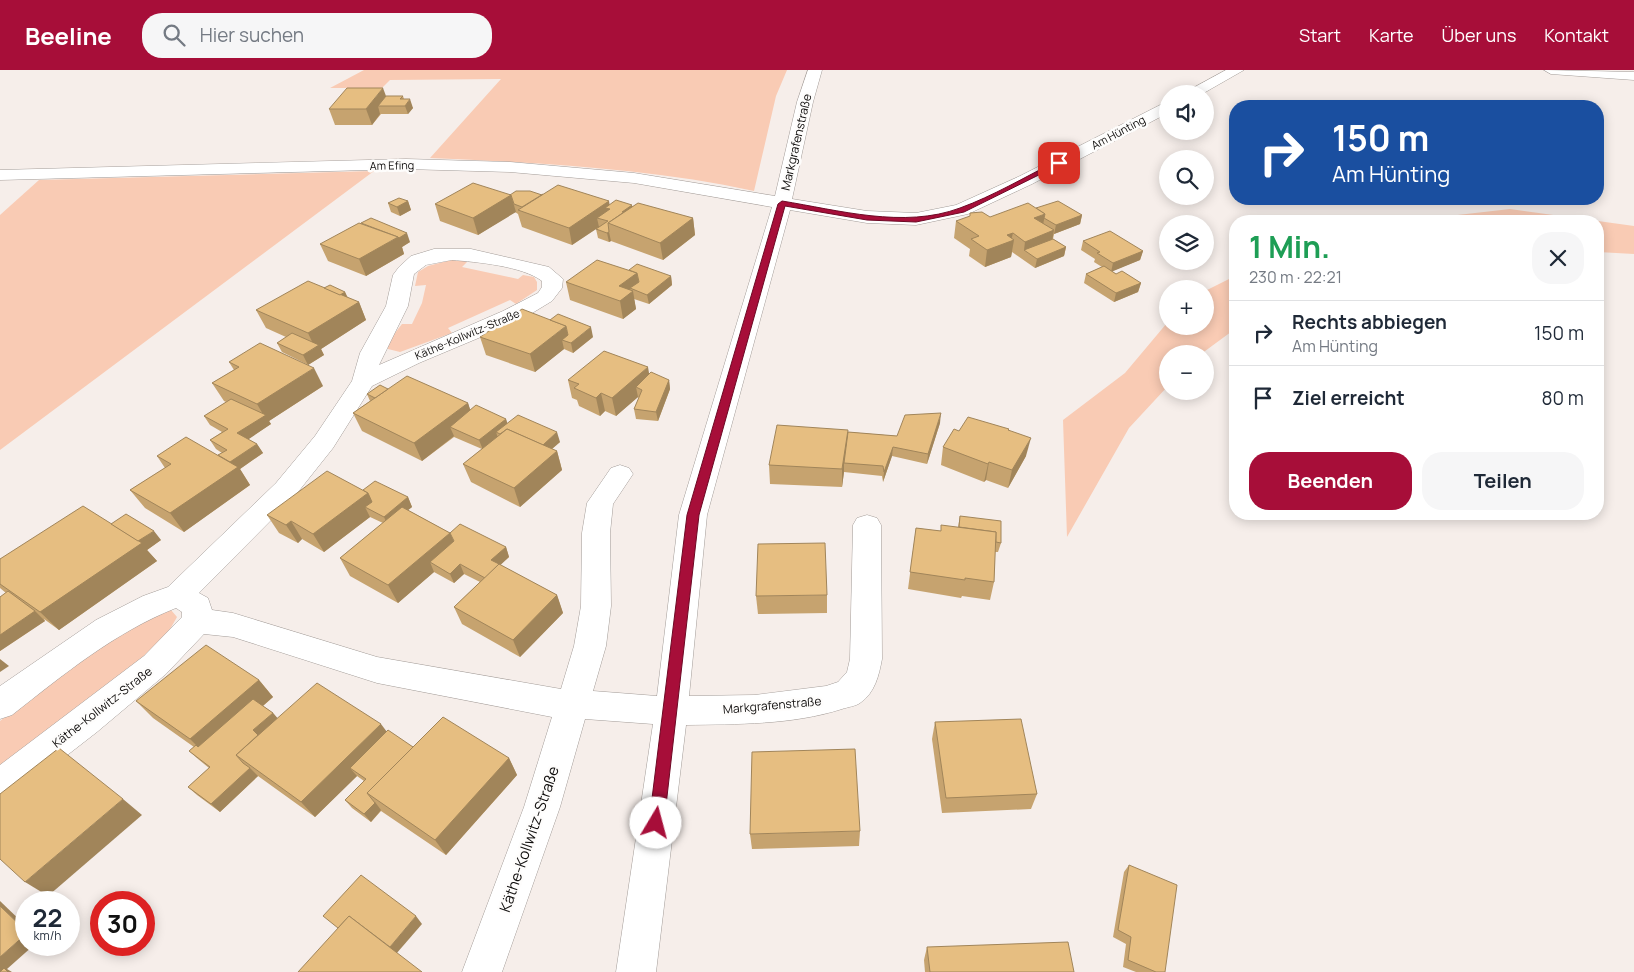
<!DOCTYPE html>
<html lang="de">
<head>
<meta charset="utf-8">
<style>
	body { margin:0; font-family:Manrope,sans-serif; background:#f6f6f7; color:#1f2937; height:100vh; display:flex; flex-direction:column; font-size:19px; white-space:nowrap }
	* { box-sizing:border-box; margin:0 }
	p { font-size:16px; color:#747a83 }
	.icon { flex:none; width:28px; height:28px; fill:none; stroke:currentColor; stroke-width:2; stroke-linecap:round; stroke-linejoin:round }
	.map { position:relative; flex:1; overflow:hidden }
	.sheet { position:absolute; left:1229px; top:145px; width:375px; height:305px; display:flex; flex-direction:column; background:#fff; border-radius:20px; box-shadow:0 2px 12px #0003 }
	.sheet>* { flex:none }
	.top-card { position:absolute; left:1229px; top:30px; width:375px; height:105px; border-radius:20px; box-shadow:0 2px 12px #0003; background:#1a4fa0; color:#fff; overflow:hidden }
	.fabs { position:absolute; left:1159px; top:15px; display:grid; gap:10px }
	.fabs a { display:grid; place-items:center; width:55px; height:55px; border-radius:50%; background:#fff; box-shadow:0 2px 12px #0003; font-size:25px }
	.speed { position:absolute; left:15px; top:821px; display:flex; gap:10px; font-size:25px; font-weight:700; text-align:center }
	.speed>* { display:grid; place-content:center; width:65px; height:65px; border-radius:50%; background:#fff; box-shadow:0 2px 12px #0003; line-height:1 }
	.speed small { font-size:12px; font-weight:400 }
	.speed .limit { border:8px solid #d22; background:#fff; color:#111 }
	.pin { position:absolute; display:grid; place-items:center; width:42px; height:42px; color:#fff; margin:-21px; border-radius:10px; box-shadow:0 2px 8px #0006 }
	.me { position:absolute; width:55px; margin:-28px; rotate:8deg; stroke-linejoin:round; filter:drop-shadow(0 0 4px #0008) }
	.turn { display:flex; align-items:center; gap:18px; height:105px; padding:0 20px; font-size:22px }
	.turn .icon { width:65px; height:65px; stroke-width:2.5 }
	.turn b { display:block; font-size:35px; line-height:42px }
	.round { display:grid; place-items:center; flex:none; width:52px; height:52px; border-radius:20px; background:#f6f6f7 }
	.headline { display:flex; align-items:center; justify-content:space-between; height:85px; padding:0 20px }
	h1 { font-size:30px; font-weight:700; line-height:38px; color:#1e9e55 }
	.cta { display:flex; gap:10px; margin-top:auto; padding:10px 20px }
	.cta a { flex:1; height:58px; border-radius:20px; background:#a70e39; color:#fff; font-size:20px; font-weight:700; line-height:58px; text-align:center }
	.cta a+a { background:#f6f6f7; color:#1f2937 }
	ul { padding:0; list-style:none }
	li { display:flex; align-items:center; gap:15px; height:65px; padding:0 20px; border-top:1px solid #e0e1e3 }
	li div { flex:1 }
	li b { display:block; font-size:19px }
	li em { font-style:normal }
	header { display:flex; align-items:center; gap:30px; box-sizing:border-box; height:70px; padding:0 25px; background:#a70e39; color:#fff }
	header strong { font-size:24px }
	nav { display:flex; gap:28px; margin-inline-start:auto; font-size:18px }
	.search { width:350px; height:45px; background:#f6f6f7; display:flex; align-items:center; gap:12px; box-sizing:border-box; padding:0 18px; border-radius:20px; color:#747a83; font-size:19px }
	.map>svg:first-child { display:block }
	.green { fill:#f9cbb4 }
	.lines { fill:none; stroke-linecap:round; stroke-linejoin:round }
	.street-casing { stroke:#a39c98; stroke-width:1 }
	.street { fill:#fff; fill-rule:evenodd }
	.wall { fill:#c6a36f }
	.shaded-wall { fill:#a1855a }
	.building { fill:#e6be81; stroke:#a1855a }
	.route { fill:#a70e39; stroke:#6d0925 }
	.labels { text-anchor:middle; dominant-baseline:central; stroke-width:5; stroke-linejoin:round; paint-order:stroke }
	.far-street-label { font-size:11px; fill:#100e0d; stroke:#fefdfc }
	.street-label { font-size:12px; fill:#100e0d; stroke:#fefdfc }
	.near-street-label { font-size:15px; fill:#100e0d; stroke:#fefdfc }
</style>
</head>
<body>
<header>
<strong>Beeline</strong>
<div class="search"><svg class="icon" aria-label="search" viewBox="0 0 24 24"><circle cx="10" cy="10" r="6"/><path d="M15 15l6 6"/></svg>Hier suchen</div>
<nav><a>Start</a><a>Karte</a><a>Über uns</a><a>Kontakt</a></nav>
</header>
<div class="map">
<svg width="1634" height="902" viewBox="0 0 1634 902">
	<rect width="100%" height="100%" fill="#f6eeea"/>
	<g class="green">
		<path d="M364,0H787L776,26L754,121C647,98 539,93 430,88L501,9L390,10L382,18H330Z"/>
		<path d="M374,101L0,380V145L39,110Z"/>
		<path d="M1510,139L1597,151H1405Z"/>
		<path d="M1598,151L1634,156V184L1598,182Z"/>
		<path d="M455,189L467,192L462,197L518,209L523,205L534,207L537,212V220L516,234L510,230L448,258L452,263L400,282L388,279L387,273L402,254H412L422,233L426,215L415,216L418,202L428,196Z"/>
		<path d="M1235,206V259L1201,284H1168L1167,317L1129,358L1067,467L1063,350L1125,303L1167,253L1168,256H1205V221Z"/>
		<path d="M171,540L177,547L169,561L140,590L0,700V651L60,603L153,543Z"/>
	</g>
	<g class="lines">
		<defs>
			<g id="street">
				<path d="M808,0H822L813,32L792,129L867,141L916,143L956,135L1020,106L1168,31V43L1032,114L968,144L916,155L867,153L790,140L707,445L689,626L755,625L826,616L838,612L847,602L850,589L853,455L857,448L867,445L877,448L881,455L882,589C879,605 875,623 860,633C856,636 848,637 842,639C792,655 737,654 686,655L656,902H616L653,654L585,649L560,737L502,902H462L524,737L552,647L377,613L233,567L204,564L166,604L97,662L12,728L0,732V695L144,586L182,547V542L176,538C115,562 63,605 12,645L0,649V616L96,550L143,526L168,517L276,413L315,366L352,311L360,283L386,236L393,205L399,197L411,186L434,179H471L549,197L563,209L562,218L552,231L519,251L419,293L372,316L333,378L294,427L199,523L208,528L212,540L233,543L377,587L561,619L574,576L581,536L582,463L587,433L611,398L620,395L629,398L633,404L613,434L610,463L611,536L606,576L593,621L657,626L679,445L772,137L634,113L510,102L406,99L0,110V100L406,89L510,92L634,103L775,126L797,32ZM452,190C477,192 522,196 542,211V217L538,223L503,241L379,295L408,236L414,204L426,195Z"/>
				<path d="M1226,0H1244L1202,24H1182Z"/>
				<path d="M1544,0L1634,2V10L1551,4Z"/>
			</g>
		</defs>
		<use href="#street" class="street-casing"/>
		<use href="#street" class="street"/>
	</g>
	<g class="wall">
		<path d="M386,26H403L404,29L413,38L408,44H381L372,55H335L329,39Z"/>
		<path d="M510,125H542L609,131V135H632V136L693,148L695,165L663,190L611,171L609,172L598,168L596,159L599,157L572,175L522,157L518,144L515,142L478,165L440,151L435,134Z"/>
		<path d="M408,131L411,140L400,146L391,142L388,133Z"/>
		<path d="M1082,145L1080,154L1054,164L1053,169L1066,177L1064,186L1035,198L1012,182L1011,187L985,197L969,186L970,179L954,168L956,151L990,147Z"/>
		<path d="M1083,171L1143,181L1140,190L1112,201L1116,204L1141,213L1138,222L1114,232L1084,213L1086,204L1102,197L1094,192L1095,189L1081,180Z"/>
		<path d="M410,172L402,177L404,184L366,206L328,191L320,174Z"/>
		<path d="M629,200L671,206L672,215L649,234L634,229L636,239L623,249L570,230L566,212Z"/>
		<path d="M324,218L345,222L348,228L359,232L366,250L321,279L324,285L308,295L282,282L277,273L286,267L266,258L256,240Z"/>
		<path d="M480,267H593L573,283L564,279L535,302L486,285Z"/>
		<path d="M229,292L323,316L269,351L271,354L248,369L257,374L263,383L240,399L250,415L184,462L145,438L130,420L165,398L157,386L218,385L222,383L216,379L210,370L222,362L210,355L204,346L226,332L224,331L212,313L234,300Z"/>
		<path d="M649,304L669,310L670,319L658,351L636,349L634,339L639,328L638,327L616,346L605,341L600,346L579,336L577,330L572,328L568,310Z"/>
		<path d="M388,319L468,333L470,340L506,349L507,353L560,372L552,379L557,381L562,400L520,437L471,412L463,394L482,379L454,367L422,391L362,361L353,343L370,331L367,324Z"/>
		<path d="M940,353L927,394L892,386L883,412L882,406L844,402L842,417L770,414L769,395L848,362L897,366Z"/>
		<path d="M959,361H1008L1026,386L1008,418L986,410L984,412L941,395L943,377Z"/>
		<path d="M363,420L408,427L412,437L408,440L450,463L506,477L509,487L500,495L557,525L563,543L520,587L462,554L454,537L480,512L464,504L454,513L434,502L398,533L350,506L340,488L383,453L370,447L324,482L302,469L298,473L279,463L267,445Z"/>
		<path d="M960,446L1001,473L998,482H995L994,512L990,530L962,526L961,528L908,519L916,458L940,461L958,457Z"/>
		<path d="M111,454L161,470L147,480L157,491L59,560L44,549L45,551L0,581V527L6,523L0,518V489Z"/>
		<path d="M827,525V543L758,544L756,526Z"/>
		<path d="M259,610L273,627L263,636L273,643L277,648L387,662L413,677L509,688L517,705L446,785L381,741L371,752L352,738L345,730L364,711L357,706L315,747L258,706L220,742L197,725L188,717L209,698L198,689L189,681L194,677L153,648L136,631Z"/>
		<path d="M935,652L1037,724L1031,739L942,743L932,669Z"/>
		<path d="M860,761L859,776L752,779L750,764Z"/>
		<path d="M1129,795L1165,902H1136L1123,897L1126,874L1113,867L1124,802Z"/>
		<path d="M927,877L1074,902H925L924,890Z"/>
	</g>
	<g class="shaded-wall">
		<path d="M383,18L389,34L378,36L380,44L372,55L366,39Z"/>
		<path d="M410,29L413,38L408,44L405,36Z"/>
		<path d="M511,125L516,142L478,165L473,148Z"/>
		<path d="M408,131L411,140L400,146L397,137Z"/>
		<path d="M609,131L612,148H597L599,157L572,175L569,158Z"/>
		<path d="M632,135L633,144L622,142Z"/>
		<path d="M1045,144L1042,161L1034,148Z"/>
		<path d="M1082,145L1080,154L1054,164L1056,155Z"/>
		<path d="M693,148L695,165L663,190L660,173Z"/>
		<path d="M1054,160L1051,178L1024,180L1025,172Z"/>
		<path d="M609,162L611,171L609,172L607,163Z"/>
		<path d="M407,163L410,172L402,177L404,184L366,206L359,189L398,167Z"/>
		<path d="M1013,163L1011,171L1014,170L1011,187L985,197L987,180L1007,165Z"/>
		<path d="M1066,177L1064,186L1035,198L1037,189Z"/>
		<path d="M1143,181L1140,190L1111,202L1113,193Z"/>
		<path d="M637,203L640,221L630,218L631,223L633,221L636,239L623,249L620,231L619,216Z"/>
		<path d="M671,206L672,215L649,234L647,225Z"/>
		<path d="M1141,213L1138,222L1114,232L1116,223Z"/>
		<path d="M345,222L349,231L333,229Z"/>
		<path d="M359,232L366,250L321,279L324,285L308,295L303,285L315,278L308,263Z"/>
		<path d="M566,256L570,273L562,270L564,279L535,302L530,284Z"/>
		<path d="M591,257L593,267L573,283L571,273Z"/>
		<path d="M648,297L651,315L636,317L638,327L616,346L612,328Z"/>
		<path d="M314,298L323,316L269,351L271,354L243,373L237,363L264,346L257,334Z"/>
		<path d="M669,310L670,319L658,351L656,342Z"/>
		<path d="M601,323L605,341L600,346L596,328Z"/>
		<path d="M468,333L474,351L450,357L454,366L422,391L414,373Z"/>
		<path d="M941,343L940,353L927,394L928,384Z"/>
		<path d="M506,349L509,359L496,362L498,368L483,380L479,370Z"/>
		<path d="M848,360L847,379L844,393V402L842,417V399Z"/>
		<path d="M557,362L560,372L540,389L537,380Z"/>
		<path d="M1031,368L1026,386L1008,418L1012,400Z"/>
		<path d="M257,374L263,383L240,399L250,415L184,462L170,443L225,395Z"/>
		<path d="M893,377L892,386L883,412L884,402Z"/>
		<path d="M557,381L562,400L520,437L514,418Z"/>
		<path d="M989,392L986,410L984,412L988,394Z"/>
		<path d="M368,423L377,441L365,437L370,447L324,482L313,464Z"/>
		<path d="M408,427L412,437L388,456L384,447Z"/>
		<path d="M291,451L302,469L298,473L286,455Z"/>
		<path d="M154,461L161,470L147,480L157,491L59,560L40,542L135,473Z"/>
		<path d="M450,463L458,481L430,492L434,502L398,533L388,515Z"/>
		<path d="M506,477L509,487L495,500L491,490Z"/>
		<path d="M460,494L464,504L454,513L450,504Z"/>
		<path d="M557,525L563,543L520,587L513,570Z"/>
		<path d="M35,541L45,551L0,581V565Z"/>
		<path d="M0,589L9,596L0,602Z"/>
		<path d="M259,610L273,627L206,685L190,669Z"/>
		<path d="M273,643L280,651L260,669L253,660Z"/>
		<path d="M381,654L393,670L350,698L357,706L315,747L301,732Z"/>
		<path d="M509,688L517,705L446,785L435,770Z"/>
		<path d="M250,698L258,706L220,742L211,734Z"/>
		<path d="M123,729L142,745L48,826L25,812Z"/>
		<path d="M375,732L381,740L371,752L364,744Z"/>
		<path d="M0,831L26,856V861L0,836Z"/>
		<path d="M416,846L422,854L396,884L389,878Z"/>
		<path d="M26,864V875H34L7,899L12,902H0V887Z"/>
	</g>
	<g class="building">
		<path d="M347,18H383L366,39H329Z"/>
		<path d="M386,26H403L400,29H410L405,36H378Z"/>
		<path d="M473,113L511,125L473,148L435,134Z"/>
		<path d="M558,115L609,131L569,158L518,140Z"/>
		<path d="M516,121H530L542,125L543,124L522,137L514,134L511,125H510Z"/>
		<path d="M399,128L408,131L397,137L388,133Z"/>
		<path d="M616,130L632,135L622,142H624L608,153L609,162L607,163L596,159L608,151L597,148L610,139L605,138Z"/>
		<path d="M1058,131L1082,145L1056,155L1044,148L1045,144L1036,138Z"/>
		<path d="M638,133L693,148L660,173L608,153Z"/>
		<path d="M1028,133L1045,144L1034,148L1054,160L1025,172L1013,163L1007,165L1014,170L987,180L971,169L979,166L956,151L970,146V143L982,142L990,147Z"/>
		<path d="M371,148L407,163L399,168L398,167L361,153Z"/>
		<path d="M359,153L398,167L359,189L320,174Z"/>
		<path d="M1110,161L1143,181L1113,193L1097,183L1100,182L1083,171Z"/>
		<path d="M1053,169L1066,177L1037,189L1024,180Z"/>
		<path d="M597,190L637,203L619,216L633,221L620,231L566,212Z"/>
		<path d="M637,194L671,206L647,225L630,218L639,212L637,203L629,200Z"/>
		<path d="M1104,196L1116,204L1122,201L1141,213L1116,223L1086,204Z"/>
		<path d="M308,211L359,232L308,263L256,240Z"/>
		<path d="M330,215L345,222L340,225L324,218Z"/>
		<path d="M522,239L566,256L530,284L480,267Z"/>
		<path d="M558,244L591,257L571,273L562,270L568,265L566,256L550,250Z"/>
		<path d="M292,263L319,275L303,285L277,273Z"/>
		<path d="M260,273L314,298L257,334L212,313L239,297L229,292Z"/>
		<path d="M604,281L648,297L612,328L601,323L596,328L574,318L579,314L568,310Z"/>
		<path d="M651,302L669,310L656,342L634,339L642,320L636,317Z"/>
		<path d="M407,306L468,333L414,373L353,343Z"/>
		<path d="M380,315L388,319L375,328L367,324Z"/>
		<path d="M231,329L266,345L237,363L257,374L230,392L218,385L227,380L210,370L228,359L204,346Z"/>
		<path d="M476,335L506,349L479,370L450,357Z"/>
		<path d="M941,343L928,384L893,377L884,402L883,396L844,393L848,362L897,366L905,345Z"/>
		<path d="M518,345L557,362L543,375L507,359L500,364L496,362Z"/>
		<path d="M968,347L1009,359L1008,360L1031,368L1012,400L989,392L988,394L943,377L954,359L959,361Z"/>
		<path d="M777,355L848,360L842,399L769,395Z"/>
		<path d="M507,359L557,381L514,418L463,394Z"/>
		<path d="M186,367L238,397L170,443L130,420L171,394L157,386Z"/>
		<path d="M327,401L368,423L313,464L291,451L286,455L267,445Z"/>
		<path d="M375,411L408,427L384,447L365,437L372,432L368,423L363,420Z"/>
		<path d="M83,436L142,473L40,542L0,514V489Z"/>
		<path d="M402,437L450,463L388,515L340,488Z"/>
		<path d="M126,444L154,461L138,471L111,454Z"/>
		<path d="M960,446L1001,451V473L996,472V462L959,457Z"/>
		<path d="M460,454L506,477L491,490L499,494L485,508L460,494L450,504L430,492L454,471L450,463Z"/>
		<path d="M941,455L996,462L994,512L965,508V510L910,502L916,458L941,461Z"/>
		<path d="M825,473L827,525L756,526L758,474Z"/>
		<path d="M499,494L557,525L513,570L454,537Z"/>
		<path d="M8,521L35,541L0,565V527Z"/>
		<path d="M206,575L259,610L190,669L136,631Z"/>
		<path d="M317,613L381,654L301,732L236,685Z"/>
		<path d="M253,629L273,643L253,660L258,665L236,685L243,693L250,698L211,734L188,717L210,697L189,681L196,675L198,677Z"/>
		<path d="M443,647L509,688L435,770L367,723Z"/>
		<path d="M1021,649L1037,724L946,728L935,652Z"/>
		<path d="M388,660L413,677L367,723L375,733L364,744L345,730L366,709L350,698Z"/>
		<path d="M59,678L123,729L25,812L0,789V724Z"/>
		<path d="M855,679L860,761L750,764L752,682Z"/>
		<path d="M1129,795L1177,815L1165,902H1156L1128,890L1131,867L1118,860Z"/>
		<path d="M361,805L416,846L390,877L349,846L338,858L323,846Z"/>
		<path d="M0,836L26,861V864L0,887Z"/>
		<path d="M349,846L422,902H298Z"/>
		<path d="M1068,872L1074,902H930L927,877Z"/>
		<path d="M4,898L8,902H0Z"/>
	</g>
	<path class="route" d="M1057,91L1063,93L964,142L916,152L867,150L785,136L699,445L664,753L661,758L656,760L651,758L649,753L687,445L778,134L782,131C838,140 904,159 960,138C993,126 1025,107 1057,91Z"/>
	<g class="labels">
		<g class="far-street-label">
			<text transform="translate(1118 62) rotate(-28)">Am Hünting</text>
			<text transform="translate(392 95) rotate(-1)">Am Efing</text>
			<text transform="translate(467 264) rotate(-23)">Käthe-Kollwitz-Straße</text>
		</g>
		<g class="street-label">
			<text transform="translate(796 72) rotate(-77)">Markgrafenstraße</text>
			<text transform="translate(772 635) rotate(-5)">Markgrafenstraße</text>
			<text transform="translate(102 637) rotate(-38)">Käthe-Kollwitz-Straße</text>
		</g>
		<g class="near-street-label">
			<text transform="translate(529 769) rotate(-71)">Käthe-Kollwitz-Straße</text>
		</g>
	</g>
</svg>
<div class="fabs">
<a><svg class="icon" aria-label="sound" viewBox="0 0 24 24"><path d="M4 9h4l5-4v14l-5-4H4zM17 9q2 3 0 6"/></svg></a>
<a><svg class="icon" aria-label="search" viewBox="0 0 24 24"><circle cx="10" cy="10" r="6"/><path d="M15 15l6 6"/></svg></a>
<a><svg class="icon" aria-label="layers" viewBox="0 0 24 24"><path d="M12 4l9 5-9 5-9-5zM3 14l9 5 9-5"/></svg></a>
<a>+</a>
<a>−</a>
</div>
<div class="speed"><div>22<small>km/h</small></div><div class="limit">30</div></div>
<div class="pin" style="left:1059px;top:93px;background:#d93025"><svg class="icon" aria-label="arrive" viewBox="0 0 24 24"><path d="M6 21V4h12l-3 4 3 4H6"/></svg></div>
<svg class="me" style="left:656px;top:753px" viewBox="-20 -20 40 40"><circle r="19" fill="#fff"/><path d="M0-13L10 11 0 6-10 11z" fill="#a70e39"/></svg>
<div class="top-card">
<div class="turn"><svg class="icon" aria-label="right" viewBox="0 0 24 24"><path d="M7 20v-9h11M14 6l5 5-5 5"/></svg><div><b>150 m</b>Am Hünting</div></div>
</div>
<section class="sheet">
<div class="headline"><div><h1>1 Min.</h1><p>230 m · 22:21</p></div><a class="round"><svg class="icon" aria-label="close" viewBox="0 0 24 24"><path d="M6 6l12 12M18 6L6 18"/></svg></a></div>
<ul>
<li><svg class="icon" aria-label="right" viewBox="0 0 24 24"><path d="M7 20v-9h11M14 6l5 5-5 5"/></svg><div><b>Rechts abbiegen</b><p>Am Hünting</p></div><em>150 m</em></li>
<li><svg class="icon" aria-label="arrive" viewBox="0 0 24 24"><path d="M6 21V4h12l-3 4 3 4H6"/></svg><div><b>Ziel erreicht</b></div><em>80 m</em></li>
</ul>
<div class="cta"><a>Beenden</a><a>Teilen</a></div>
</section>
</div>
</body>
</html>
